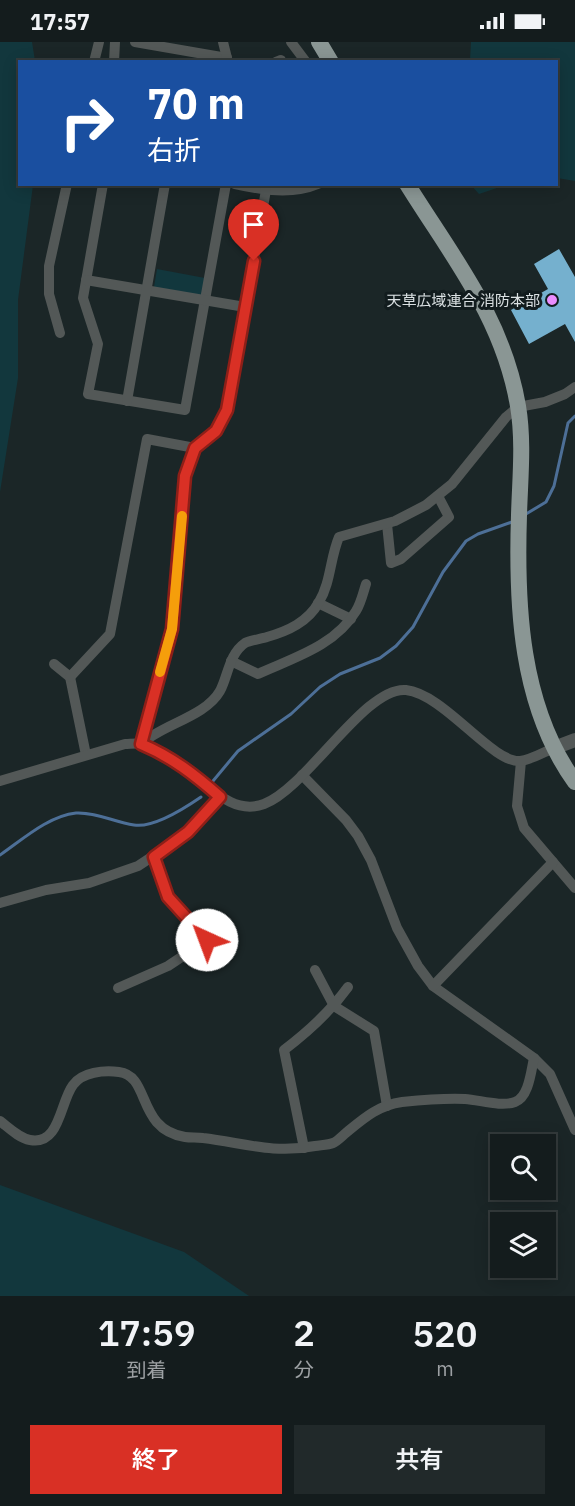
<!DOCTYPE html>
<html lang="ja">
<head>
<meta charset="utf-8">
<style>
	body { margin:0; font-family:"IBM Plex Sans","Noto Sans JP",sans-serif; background:#21292a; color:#f1f3f6; height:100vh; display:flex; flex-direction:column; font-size:22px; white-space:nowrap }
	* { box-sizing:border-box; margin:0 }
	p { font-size:20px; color:#9da1a4 }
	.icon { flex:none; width:33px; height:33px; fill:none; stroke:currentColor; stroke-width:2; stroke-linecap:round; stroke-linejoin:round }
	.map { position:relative; height:1254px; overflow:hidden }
	.details { display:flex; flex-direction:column; background:#141c1d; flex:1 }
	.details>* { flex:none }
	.hud { position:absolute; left:18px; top:18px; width:540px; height:126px; border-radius:0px; box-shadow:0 3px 15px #0003,0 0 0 2px #333a3b; background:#1a4fa0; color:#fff; overflow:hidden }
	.buttons { position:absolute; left:490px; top:1092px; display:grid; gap:12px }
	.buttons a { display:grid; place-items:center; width:66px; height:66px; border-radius:0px; background:#141c1d; box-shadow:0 3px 15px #0003,0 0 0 2px #333a3b; font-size:30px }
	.pin { position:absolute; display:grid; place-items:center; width:51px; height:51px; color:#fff; margin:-62px -26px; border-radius:50% 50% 50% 0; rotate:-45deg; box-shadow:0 0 6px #0007 }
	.pin .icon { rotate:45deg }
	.me { position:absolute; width:66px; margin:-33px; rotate:317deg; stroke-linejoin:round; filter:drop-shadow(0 0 4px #0008) }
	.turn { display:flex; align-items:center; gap:21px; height:126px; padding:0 30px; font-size:27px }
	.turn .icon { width:78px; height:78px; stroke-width:2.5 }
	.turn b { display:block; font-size:42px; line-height:51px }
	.eta { display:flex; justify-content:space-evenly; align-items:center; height:102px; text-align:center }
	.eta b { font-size:36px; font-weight:600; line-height:42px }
	.cta { display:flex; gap:12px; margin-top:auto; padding:12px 30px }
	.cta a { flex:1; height:69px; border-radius:0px; background:#d93025; color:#fff; font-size:24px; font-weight:600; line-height:69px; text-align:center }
	.cta a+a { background:#21292a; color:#f1f3f6 }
	.status { display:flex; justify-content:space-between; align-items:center; height:42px; padding:0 30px; background:#141c1d; direction:ltr }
	.status svg { height:16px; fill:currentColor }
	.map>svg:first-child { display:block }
	.green { fill:#12373d }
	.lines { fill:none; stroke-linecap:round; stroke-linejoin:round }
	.stream { stroke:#4d6f97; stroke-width:3 }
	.building { fill:#75b0ce }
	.minor { stroke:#535857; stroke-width:10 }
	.tertiary { stroke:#535857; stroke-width:14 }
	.trunk { stroke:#8a9694; stroke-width:16 }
	.route-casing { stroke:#8d1f18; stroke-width:15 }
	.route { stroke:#d93025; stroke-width:10 }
	.slow { stroke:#f59e0b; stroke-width:10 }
	.poi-dot { fill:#ea8dfd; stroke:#121c1e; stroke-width:2 }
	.labels { text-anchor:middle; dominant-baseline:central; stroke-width:6; stroke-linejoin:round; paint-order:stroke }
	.poi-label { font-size:15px; fill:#dae0e2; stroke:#121c1e; text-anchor:end }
</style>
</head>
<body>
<div class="status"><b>17:57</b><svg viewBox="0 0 49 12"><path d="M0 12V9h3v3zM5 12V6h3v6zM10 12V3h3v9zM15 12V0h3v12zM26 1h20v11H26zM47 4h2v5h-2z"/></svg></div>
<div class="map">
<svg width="575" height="1254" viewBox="0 0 575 1254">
	<rect width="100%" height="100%" fill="#1b2627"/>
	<g class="green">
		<path d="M0,0H32L35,19L20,20V142L33,143L18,258V336L0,450Z"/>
		<path d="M471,0H575V139L557,136L556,20L470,19Z"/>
		<path d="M471,143H506L479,152Z"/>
		<path d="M157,227L205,236L202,254L154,245Z"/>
		<path d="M0,1143L184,1210L249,1254H0Z"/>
	</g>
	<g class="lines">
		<g class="stream">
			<path d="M526,472L546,460L554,444L568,381L575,374"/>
			<path d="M213,739L238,709L291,672L320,645L340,632L380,616L396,604L413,585L443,530L466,499L478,492L512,480"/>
			<path d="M0,813C22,798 48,774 76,771C96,770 114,780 134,783C153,786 185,766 201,755"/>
		</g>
	</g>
	<path class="building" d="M559,207L575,235V300L565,282L529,302L511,268L548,247L534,222Z"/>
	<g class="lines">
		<g class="minor">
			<path d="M135,0L227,16"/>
			<path d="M223,0L228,20"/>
			<path d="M291,0L306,20"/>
			<path d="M94,20L99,0"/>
			<path d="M114,20L115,0"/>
			<path d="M276,20L281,18"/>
			<path d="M103,142L83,256L98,302L88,352L185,368L226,142"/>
			<path d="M235,142C262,148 292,153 318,142"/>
			<path d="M86,238L245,265"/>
			<path d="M60,291L49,252V224L67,142"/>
			<path d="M127,359L165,142"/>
			<path d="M387,482L391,521L401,517L449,475L438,454"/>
			<path d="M318,561L351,577"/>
			<path d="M231,619L258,632C293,616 335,604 356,569C361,561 363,551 366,542"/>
			<path d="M54,622L70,635L86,713"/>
			<path d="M70,635L110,592L147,397L195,406"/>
			<path d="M141,701L172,587L185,434L195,406L216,389L227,368L266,148L264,142"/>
			<path d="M141,702C163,682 205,675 220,649C228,634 229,612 245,601C251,598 261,597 267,595C288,589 308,580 319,560C331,540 330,516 339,495L395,479L426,463L452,442L506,375L518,365L545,360L565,352L575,345"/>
			<path d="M521,719L517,764L524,786L575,846"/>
			<path d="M302,733L346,778L358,794L371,818L397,886L418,924L433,944L534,1016L550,1032L575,1088"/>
			<path d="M0,739L125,702C130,702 137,701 143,702C158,707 174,716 186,726C209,743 232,774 264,762C307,746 365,644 406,648C444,652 492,721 520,719C531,718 544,710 554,706"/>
			<path d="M0,861L46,848L89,841L138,824L188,791L220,755"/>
			<path d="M315,928L334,964L374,989L387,1064"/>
			<path d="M433,944L553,820"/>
			<path d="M118,946L168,924L207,898L168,855L154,815"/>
			<path d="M0,1079C9,1086 19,1096 30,1098C60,1104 60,1060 73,1043C82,1030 104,1028 119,1030C151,1034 136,1087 185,1095C191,1096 197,1095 203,1096C244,1101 273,1112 315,1104C321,1103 328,1103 333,1101C338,1099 343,1093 347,1090C364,1076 379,1063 402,1060C422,1058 445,1056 465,1057C480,1058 501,1065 515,1060C529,1055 531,1029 534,1016"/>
			<path d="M304,1106L284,1008C309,989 330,970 348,945"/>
		</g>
		<path class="tertiary" d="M554,706L575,698"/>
		<g class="trunk">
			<path d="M319,0L331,20"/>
			<path d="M407,142C453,216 503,276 518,364C524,400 520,437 519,473C516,563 520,664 575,740"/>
		</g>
	</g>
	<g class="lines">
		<defs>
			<path id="route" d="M207,898L168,855L154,815L188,790L220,755C195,733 172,715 141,702L172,587L185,434L195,406L216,389L227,368L254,219"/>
		</defs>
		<use href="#route" class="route-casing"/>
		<use href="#route" class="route"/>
		<path class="slow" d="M160,630L172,587L182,474"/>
	</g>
	<circle class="poi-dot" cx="552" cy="258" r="6"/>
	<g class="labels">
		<g class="poi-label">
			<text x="540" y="258">天草広域連合 消防本部</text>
		</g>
	</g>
</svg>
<div class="buttons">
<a><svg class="icon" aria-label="search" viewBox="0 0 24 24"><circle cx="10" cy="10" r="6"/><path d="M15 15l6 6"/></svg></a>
<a><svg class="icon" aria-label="layers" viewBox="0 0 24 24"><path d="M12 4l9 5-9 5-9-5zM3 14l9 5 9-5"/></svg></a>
</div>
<div class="pin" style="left:254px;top:219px;background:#d93025"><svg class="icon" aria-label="arrive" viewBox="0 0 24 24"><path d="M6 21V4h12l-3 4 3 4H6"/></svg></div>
<svg class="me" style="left:207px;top:898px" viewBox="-20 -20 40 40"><circle r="19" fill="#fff"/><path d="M0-13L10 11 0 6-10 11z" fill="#d93025"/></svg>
<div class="hud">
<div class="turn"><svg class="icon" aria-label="right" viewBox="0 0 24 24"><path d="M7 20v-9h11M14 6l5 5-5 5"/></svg><div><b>70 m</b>右折</div></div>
</div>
</div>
<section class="details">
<div class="eta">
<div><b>17:59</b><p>到着</p></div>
<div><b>2</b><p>分</p></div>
<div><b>520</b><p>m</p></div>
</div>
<div class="cta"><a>終了</a><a>共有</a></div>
</section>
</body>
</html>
